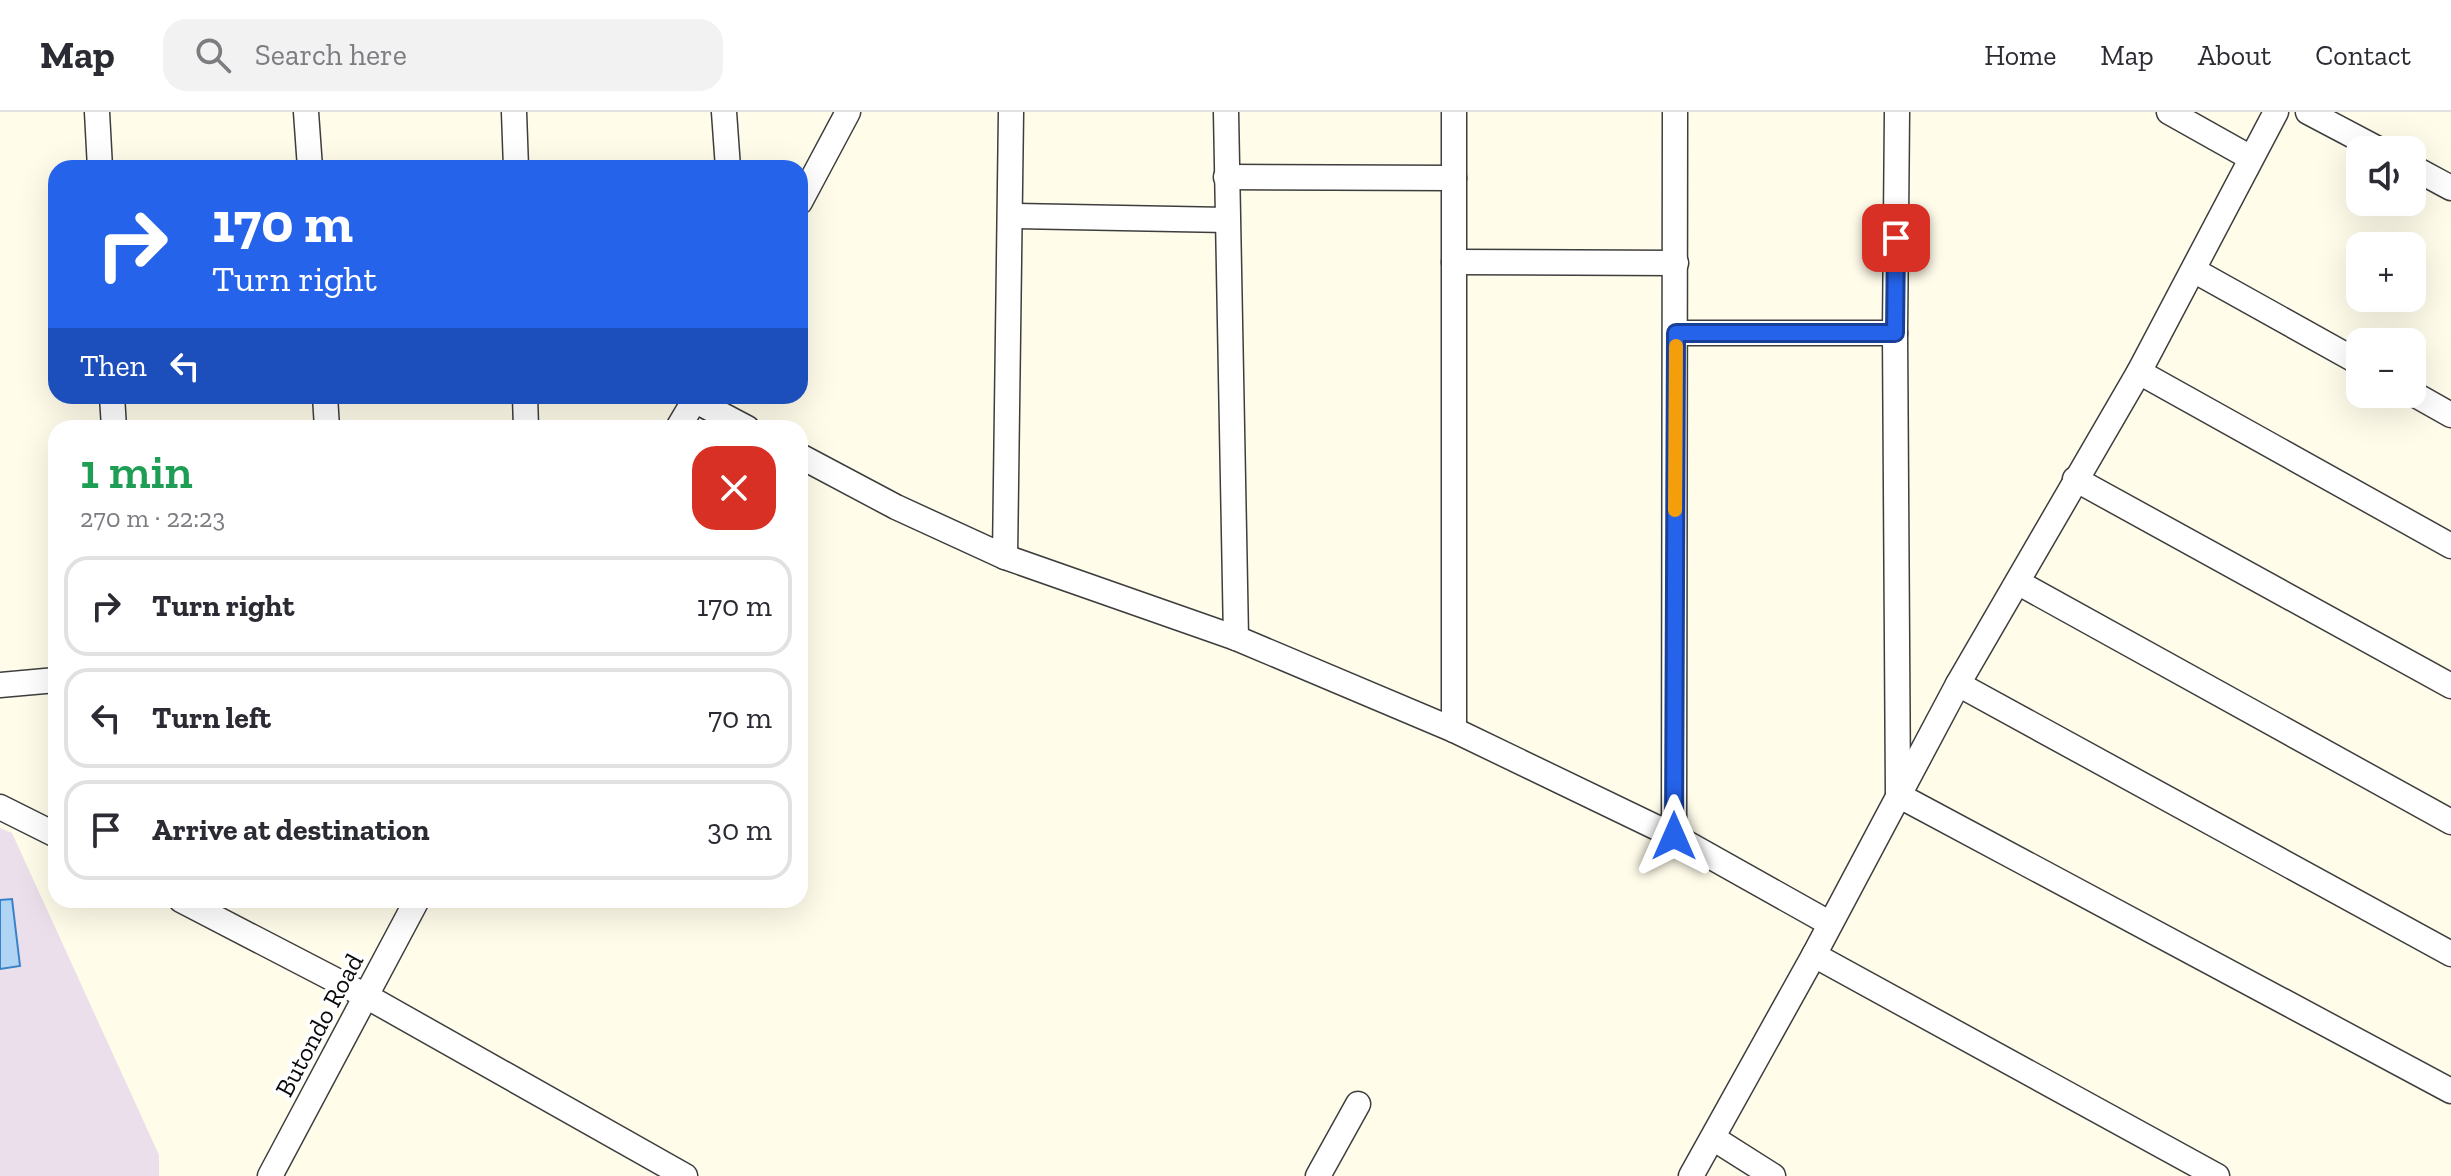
<!DOCTYPE html>
<html lang="en">
<head>
<meta charset="utf-8">
<style>
	body { margin:0; font-family:"Zilla Slab",serif; background:#f2f2f3; color:#2b2b33; height:100vh; display:flex; flex-direction:column; font-size:30px; white-space:nowrap }
	* { box-sizing:border-box; margin:0 }
	p { font-size:26px; color:#7c7c81 }
	.icon { flex:none; width:44px; height:44px; fill:none; stroke:currentColor; stroke-width:2; stroke-linecap:round; stroke-linejoin:round }
	.map { position:relative; flex:1; overflow:hidden }
	.details { position:absolute; left:48px; top:308px; width:760px; height:488px; display:flex; flex-direction:column; background:#fff; border-radius:24px; box-shadow:0 8px 32px #0002 }
	.details>* { flex:none }
	.guide { position:absolute; left:48px; top:48px; width:760px; height:244px; border-radius:24px; box-shadow:0 8px 32px #0002; background:#2563eb; color:#fff; overflow:hidden }
	.fabs { position:absolute; left:2346px; top:24px; display:grid; gap:16px }
	.fabs a { display:grid; place-items:center; width:80px; height:80px; border-radius:16px; background:#fff; box-shadow:0 8px 32px #0002; font-size:40px }
	.pin { position:absolute; display:grid; place-items:center; width:68px; height:68px; color:#fff; margin:-34px; border-radius:16px; box-shadow:0 4px 12px #0006 }
	.me { position:absolute; width:88px; margin:-44px; rotate:0deg; stroke-linejoin:round; filter:drop-shadow(0 0 6px #0008) }
	.turn { display:flex; align-items:center; gap:28px; height:168px; padding:0 32px; font-size:36px }
	.turn .icon { width:104px; height:104px; stroke-width:2.5 }
	.turn b { display:block; font-size:56px; line-height:68px }
	.then { display:flex; align-items:center; height:76px; padding:0 32px; background:#0003; gap:16px; font-size:30px }
	.round { display:grid; place-items:center; flex:none; width:84px; height:84px; border-radius:24px; background:#f2f2f3 }
	.head { display:flex; align-items:center; justify-content:space-between; height:136px; padding:0 32px }
	h1 { font-size:48px; font-weight:600; line-height:60px; color:#1e9e55 }
	ul { padding:0; list-style:none }
	li { display:flex; align-items:center; gap:24px; height:100px; margin:0 16px 12px; padding:0 16px; border:4px solid #e1e1e2; border-radius:24px }
	li div { flex:1 }
	li b { display:block; font-size:30px }
	li em { font-style:normal }
	header { display:flex; align-items:center; gap:48px; box-sizing:border-box; height:112px; padding:0 40px; background:#fff; border-bottom:2px solid #e1e1e2 }
	header strong { font-size:38px }
	nav { display:flex; gap:44px; margin-inline-start:auto; font-size:28px }
	.search { width:560px; height:72px; background:#f2f2f3; display:flex; align-items:center; gap:20px; box-sizing:border-box; padding:0 28px; border-radius:24px; color:#7c7c81; font-size:30px }
	.map>svg:first-child { display:block }
	.industrial { fill:#eadfea }
	.water { fill:#b0d4f4; stroke:#3982ca; stroke-width:2 }
	.lines { fill:none; stroke-linecap:round; stroke-linejoin:round }
	.minor-casing { stroke:#3e3e3e; stroke-width:27 }
	.minor { stroke:#fff; stroke-width:24 }
	.route-casing { stroke:#184099; stroke-width:20 }
	.route { stroke:#2563eb; stroke-width:14 }
	.slow { stroke:#f59e0b; stroke-width:14 }
	.labels { text-anchor:middle; dominant-baseline:central; stroke-width:8; stroke-linejoin:round; paint-order:stroke }
	.street-label { font-size:26px; fill:#0b0b0b; stroke:#fff }
</style>
</head>
<body>
<header>
<strong>Map</strong>
<div class="search"><svg class="icon" aria-label="search" viewBox="0 0 24 24"><circle cx="10" cy="10" r="6"/><path d="M15 15l6 6"/></svg>Search here</div>
<nav><a>Home</a><a>Map</a><a>About</a><a>Contact</a></nav>
</header>
<div class="map">
<svg width="2451" height="1064" viewBox="0 0 2451 1064">
	<rect width="100%" height="100%" fill="#fffcea"/>
	<path class="industrial" d="M0,716L12,721L159,1043V1064H0Z"/>
	<path class="water" d="M12,787L20,854L0,857V788Z"/>
	<g class="lines">
		<defs>
			<g id="minor">
				<path d="M97,0L100,56"/>
				<path d="M306,0L310,56"/>
				<path d="M514,0L516,56"/>
				<path d="M724,0L728,56"/>
				<path d="M1226,0L1236,526"/>
				<path d="M1454,0V618"/>
				<path d="M1897,0L1895,221L1898,683L2451,979"/>
				<path d="M2169,0L2251,46"/>
				<path d="M2308,0L2380,38"/>
				<path d="M2412,55L2451,76"/>
				<path d="M1226,65L1454,66"/>
				<path d="M800,90L848,0"/>
				<path d="M1011,104L1227,108"/>
				<path d="M1454,150L1676,151"/>
				<path d="M2195,159L2360,251"/>
				<path d="M1676,221H1895"/>
				<path d="M2139,260L2451,434"/>
				<path d="M2412,281L2451,303"/>
				<path d="M112,284L114,316"/>
				<path d="M325,284L327,316"/>
				<path d="M525,284L526,316"/>
				<path d="M694,288L747,316"/>
				<path d="M678,316L697,284"/>
				<path d="M800,344L896,395L1005,445L1236,526L1454,618L1674,724L1829,811"/>
				<path d="M2075,367L2451,574"/>
				<path d="M1005,445L1011,0"/>
				<path d="M2019,471L2451,710"/>
				<path d="M1958,572L2451,842"/>
				<path d="M0,573L56,568"/>
				<path d="M0,695L56,723"/>
				<path d="M1674,724L1675,0"/>
				<path d="M181,788L366,884L685,1064"/>
				<path d="M1814,843L2217,1064"/>
				<path d="M1713,1026L1773,1064"/>
				<path d="M270,1064L417,788"/>
				<path d="M1318,1064L1358,992"/>
				<path d="M1691,1064L1814,843L1958,572L2139,260L2276,0"/>
			</g>
		</defs>
		<use href="#minor" class="minor-casing"/>
		<use href="#minor" class="minor"/>
	</g>
	<g class="lines">
		<defs>
			<path id="route" d="M1674,724L1676,221H1895L1896,126"/>
		</defs>
		<use href="#route" class="route-casing"/>
		<use href="#route" class="route"/>
		<path class="slow" d="M1675,398L1676,234"/>
	</g>
	<g class="labels">
		<g class="street-label">
			<text transform="translate(319 913) rotate(-62)">Butondo Road</text>
		</g>
	</g>
</svg>
<div class="fabs">
<a><svg class="icon" aria-label="sound" viewBox="0 0 24 24"><path d="M4 9h4l5-4v14l-5-4H4zM17 9q2 3 0 6"/></svg></a>
<a>+</a>
<a>−</a>
</div>
<div class="pin" style="left:1896px;top:126px;background:#d93025"><svg class="icon" aria-label="arrive" viewBox="0 0 24 24"><path d="M6 21V4h12l-3 4 3 4H6"/></svg></div>
<svg class="me" style="left:1674px;top:724px" viewBox="-20 -20 40 40"><path d="M0-17L14 15 0 8-14 15z" fill="#2563eb" stroke="#fff" stroke-width="4"/></svg>
<div class="guide">
<div class="turn"><svg class="icon" aria-label="right" viewBox="0 0 24 24"><path d="M7 20v-9h11M14 6l5 5-5 5"/></svg><div><b>170 m</b>Turn right</div></div>
<div class="then">Then<svg class="icon" aria-label="left" viewBox="0 0 24 24"><path d="M17 20v-9H6M10 6l-5 5 5 5"/></svg></div>
</div>
<section class="details">
<div class="head"><div><h1>1 min</h1><p>270 m · 22:23</p></div><a class="round" style="background:#d93025;color:#fff"><svg class="icon" aria-label="close" viewBox="0 0 24 24"><path d="M6 6l12 12M18 6L6 18"/></svg></a></div>
<ul>
<li><svg class="icon" aria-label="right" viewBox="0 0 24 24"><path d="M7 20v-9h11M14 6l5 5-5 5"/></svg><div><b>Turn right</b></div><em>170 m</em></li>
<li><svg class="icon" aria-label="left" viewBox="0 0 24 24"><path d="M17 20v-9H6M10 6l-5 5 5 5"/></svg><div><b>Turn left</b></div><em>70 m</em></li>
<li><svg class="icon" aria-label="arrive" viewBox="0 0 24 24"><path d="M6 21V4h12l-3 4 3 4H6"/></svg><div><b>Arrive at destination</b></div><em>30 m</em></li>
</ul>
</section>
</div>
</body>
</html>
